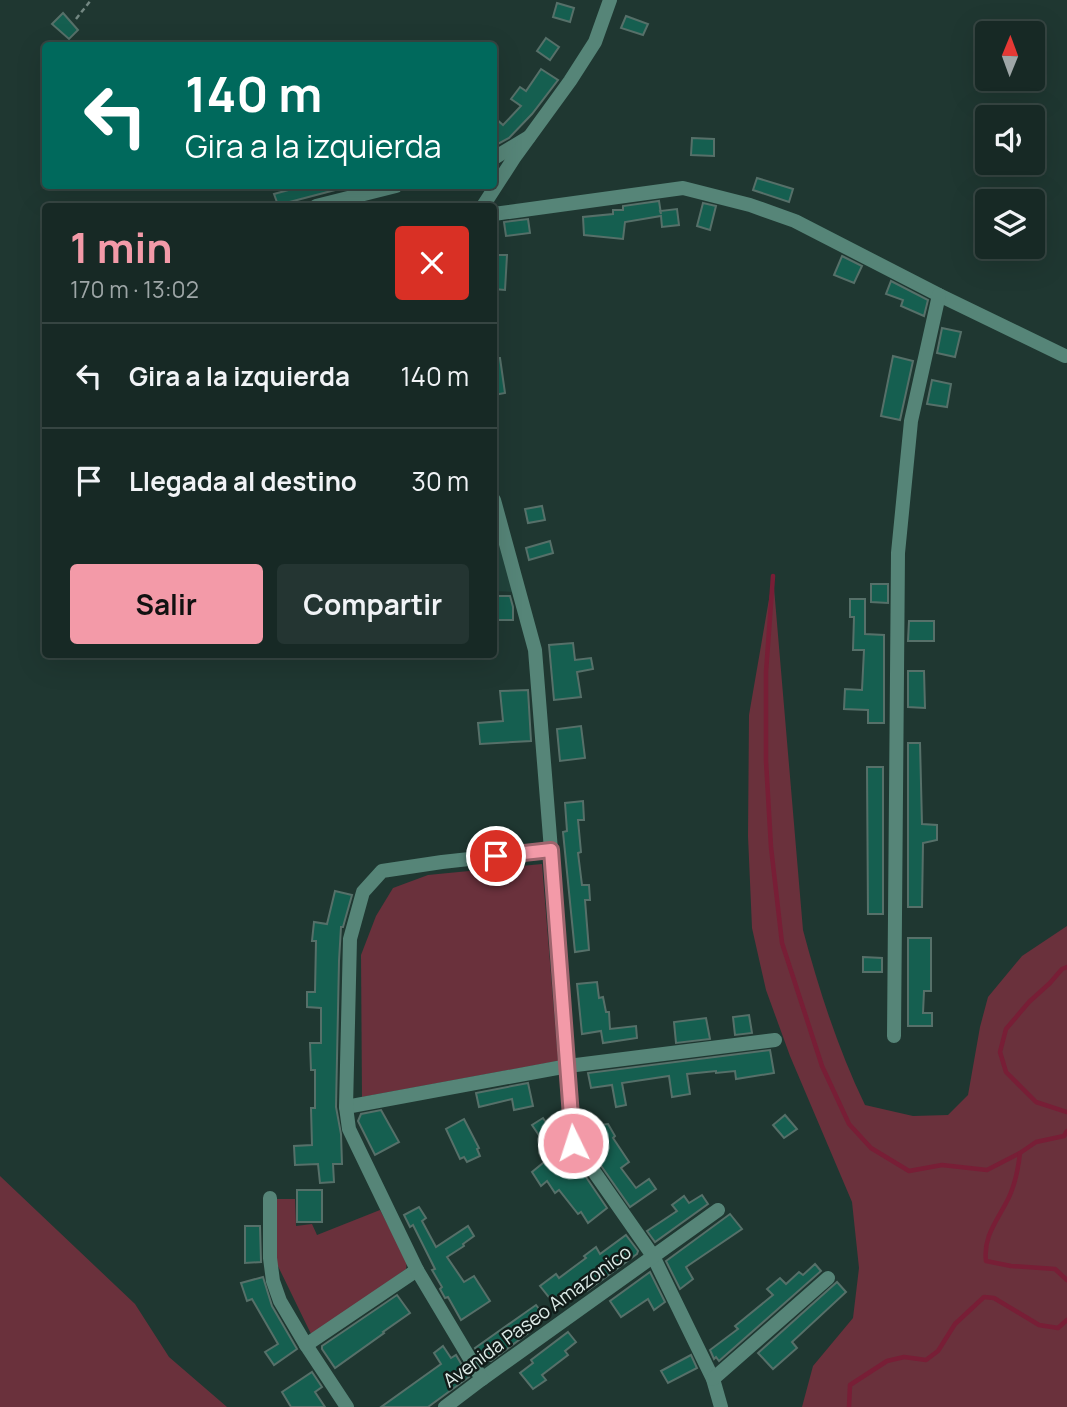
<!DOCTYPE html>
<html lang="es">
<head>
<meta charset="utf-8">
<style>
	body { margin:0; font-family:Manrope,sans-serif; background:#243532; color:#f1f3f6; height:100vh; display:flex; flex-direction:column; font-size:26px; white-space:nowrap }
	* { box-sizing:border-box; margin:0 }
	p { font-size:23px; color:#9ea6a7 }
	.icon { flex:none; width:38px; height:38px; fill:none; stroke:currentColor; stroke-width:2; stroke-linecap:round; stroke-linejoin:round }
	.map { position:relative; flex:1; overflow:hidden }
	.panel { position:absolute; left:42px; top:203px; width:455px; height:455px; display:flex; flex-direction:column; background:#172925; border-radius:7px; box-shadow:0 7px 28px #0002,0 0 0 2px #364542 }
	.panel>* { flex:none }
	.top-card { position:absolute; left:42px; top:42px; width:455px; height:147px; border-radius:7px; box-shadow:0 7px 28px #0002,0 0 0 2px #364542; background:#00695c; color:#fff; overflow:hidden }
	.needle { width:46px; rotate:1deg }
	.controls { position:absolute; left:975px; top:21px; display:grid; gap:14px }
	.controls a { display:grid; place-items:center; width:70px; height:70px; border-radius:7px; background:#172925; box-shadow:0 7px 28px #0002,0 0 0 2px #364542; font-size:35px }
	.pin { position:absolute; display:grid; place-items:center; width:60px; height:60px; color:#fff; margin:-30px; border:4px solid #fff; border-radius:50%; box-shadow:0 2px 7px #0007 }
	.me { position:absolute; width:77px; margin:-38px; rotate:356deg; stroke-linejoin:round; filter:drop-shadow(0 0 5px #0008) }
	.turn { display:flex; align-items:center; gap:24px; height:147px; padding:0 28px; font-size:32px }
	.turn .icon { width:91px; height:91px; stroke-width:2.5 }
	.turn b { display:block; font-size:49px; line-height:60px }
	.round { display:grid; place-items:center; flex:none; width:74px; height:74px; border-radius:7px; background:#243532 }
	.headline { display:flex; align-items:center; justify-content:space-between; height:119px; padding:0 28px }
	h1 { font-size:42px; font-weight:700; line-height:52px; color:#f39aa8 }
	.button { display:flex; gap:14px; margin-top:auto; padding:14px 28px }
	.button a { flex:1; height:80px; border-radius:7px; background:#f39aa8; color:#111; font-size:28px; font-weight:700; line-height:80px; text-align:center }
	.button a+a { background:#243532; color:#f1f3f6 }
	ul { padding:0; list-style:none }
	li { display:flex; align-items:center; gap:21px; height:105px; padding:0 28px; border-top:2px solid #364542 }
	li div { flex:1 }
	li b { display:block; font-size:26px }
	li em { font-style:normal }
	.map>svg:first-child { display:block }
	.built { fill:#21433b }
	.green { fill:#6a313c }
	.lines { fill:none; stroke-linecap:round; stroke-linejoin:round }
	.stream { stroke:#781e36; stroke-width:4.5 }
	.building { fill:#155f50; stroke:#567069; stroke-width:2 }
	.path { stroke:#738782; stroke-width:2.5; stroke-dasharray:5 3.5; stroke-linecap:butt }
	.minor { stroke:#568578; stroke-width:14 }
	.tertiary { stroke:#568578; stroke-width:14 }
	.route-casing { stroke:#9e646d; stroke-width:18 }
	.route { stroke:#f39aa8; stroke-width:12 }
	.labels { text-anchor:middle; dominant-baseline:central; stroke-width:5; stroke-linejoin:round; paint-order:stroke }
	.street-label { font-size:19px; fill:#deece8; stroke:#111c19 }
</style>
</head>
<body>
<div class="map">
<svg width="1067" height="1407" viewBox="0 0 1067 1407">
	<rect width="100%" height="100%" fill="#1f3731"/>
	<path class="built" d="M494,516L514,592L494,591Z"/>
	<g class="green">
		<path d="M773,576L803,930C819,990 838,1049 865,1105L913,1116L948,1115L968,1095L980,1027L988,997L1022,956L1067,926V1407H802L813,1366L853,1318L859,1268L852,1202L790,1056L766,990L752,928L748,836L749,715Z"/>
		<path d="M542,864L558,1061L362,1097L361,955L376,916L393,888L428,875Z"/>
		<path d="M0,1176L135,1304L169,1357L227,1407H0Z"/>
		<path d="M276,1199H295L296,1226L312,1224L317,1235L380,1210L407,1261L406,1269L312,1336L276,1262Z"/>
	</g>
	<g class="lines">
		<g class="stream">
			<path d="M773,576L766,672V761L771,847L782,943L822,1066L849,1124L871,1148L909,1171L942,1165L987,1170L1020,1153"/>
			<path d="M1067,967L1062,969L1050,983L1029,1002L1006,1029L1000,1052L1006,1072L1036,1102L1067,1112"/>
			<path d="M1067,1131L1064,1136L1036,1142L1020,1153C1018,1171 1015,1187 1006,1203C996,1222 983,1238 986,1261L1011,1266L1055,1269L1067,1280"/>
			<path d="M849,1407L850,1385L887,1361L904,1357L926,1360L938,1351L955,1324L984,1297L994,1298L1039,1325L1058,1328L1067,1320"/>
		</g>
	</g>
	<g class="building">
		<path d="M557,3L574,8L570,22L553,17Z"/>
		<path d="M63,13L78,30L69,39L52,24Z"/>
		<path d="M626,16L648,24L643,35L621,28Z"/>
		<path d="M546,38L559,47L550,60L537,51Z"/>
		<path d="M541,69L558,80L532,114L509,138L496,145L494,143V117L503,125L521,106L511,99L520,87L526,91Z"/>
		<path d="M692,138L714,139V156L691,155Z"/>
		<path d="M757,178L793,189L789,202L753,190Z"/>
		<path d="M296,186H338L339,189L278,205L274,194L296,188Z"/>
		<path d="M659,201L661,214L660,211L677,209L679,225L662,227L661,216L625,222L623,239L584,235L583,217L613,214V210H623V206Z"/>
		<path d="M703,203L716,206L710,230L697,226Z"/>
		<path d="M528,219L530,233L506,236L504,222Z"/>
		<path d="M494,255H507L505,290L494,289Z"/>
		<path d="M842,256L862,266L854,283L834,275Z"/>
		<path d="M891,281L928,300L924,316L901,306L903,300L886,294Z"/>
		<path d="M942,328L961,332L955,357L937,353Z"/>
		<path d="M893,356L913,361L900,420L881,416Z"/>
		<path d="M494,358H500L505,393L494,395Z"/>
		<path d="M932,380L951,384L947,407L927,404Z"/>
		<path d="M542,506L545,520L528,523L525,509Z"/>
		<path d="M550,541L553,553L529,560L526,548Z"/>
		<path d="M871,584H888V603L871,602Z"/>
		<path d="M494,596H510L513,607V620H494Z"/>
		<path d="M850,599H865V634L884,635V723H868V710L844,709L845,689L862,690L864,650H853L854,617H850Z"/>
		<path d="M909,621H934V641H908Z"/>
		<path d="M573,643L575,660L591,658L593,669L577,672L581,697L554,700L549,645Z"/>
		<path d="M908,671H924L925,708L908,707Z"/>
		<path d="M528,690L531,741L480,744L478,723L503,721L500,691Z"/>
		<path d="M581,726L585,758L560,761L557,729Z"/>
		<path d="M908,743H920L922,824L937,825V840L923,843L922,907H908Z"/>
		<path d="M867,767H883V914H868Z"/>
		<path d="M583,801L584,820H578L581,852L578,853L582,885H589L590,900H585L589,950L575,952L563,832L567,831L565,803Z"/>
		<path d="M335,891L352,895L343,927H341L339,961L336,1107L341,1134L342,1164H333L334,1182L320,1183L318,1164L295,1165L294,1146L312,1145L311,1108H315V1070H311L310,1043H321V1008L307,1007V992H315L316,941H312L314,922L327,924Z"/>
		<path d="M908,938H931V991H924L923,1013H932V1026H908Z"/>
		<path d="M863,957L882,958V972H863Z"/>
		<path d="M597,982L599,998L603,997L606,1012H609L610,1029L636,1026L637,1038L603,1043L601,1031L582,1034L577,984Z"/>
		<path d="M749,1015L752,1033L735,1035L733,1017Z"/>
		<path d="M706,1018L710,1039L676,1043L674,1022Z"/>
		<path d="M770,1050L774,1073L736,1079L735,1071L716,1073V1071L687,1074L690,1094L672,1097L669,1076L622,1083L626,1105L616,1107L612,1085L591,1088L588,1073Z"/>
		<path d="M528,1083L533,1106L514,1110L512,1099L479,1107L476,1093Z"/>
		<path d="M381,1110L399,1142L375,1155L358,1121L361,1114Z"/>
		<path d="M785,1115L797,1129L784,1138L773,1125Z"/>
		<path d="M543,1118L552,1131L554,1130L607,1208L588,1223L581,1212L578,1214L559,1190L555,1193L547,1181L541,1186L532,1172L549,1158L543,1150L547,1147L532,1125Z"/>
		<path d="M464,1119L479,1148L477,1149L480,1156L467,1162L464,1157L460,1159L446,1129Z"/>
		<path d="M608,1124L615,1136L613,1138L629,1162L621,1168L636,1188L649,1179L656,1189L630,1207L583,1140L582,1127Z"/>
		<rect x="297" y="1190" width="25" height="32"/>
		<path d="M702,1195L708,1204L655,1242L647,1231L677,1211L672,1205L684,1196L689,1203Z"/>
		<path d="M419,1207L426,1218L422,1221L436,1247L468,1226L474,1236L463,1244L464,1246L447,1257L464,1282L474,1276L490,1301L461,1320L448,1297L445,1298L440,1289L442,1287L432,1270L435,1269L413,1225L410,1227L404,1215Z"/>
		<path d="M730,1214L742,1229L686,1267L693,1279L680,1289L666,1261Z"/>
		<path d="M245,1226H260L261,1262L245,1263Z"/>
		<path d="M626,1235L638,1251L637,1254L587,1291L585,1289L574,1296L568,1289L552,1301L540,1286L556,1274L559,1278L586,1258L584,1256L596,1247L600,1254Z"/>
		<path d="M815,1264L821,1271L719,1361L716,1357L714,1359L710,1350L738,1329L735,1326L773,1295L767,1289L780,1278L786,1284L799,1272L803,1275Z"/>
		<path d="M650,1272L665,1302L654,1310L648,1299L621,1317L610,1301Z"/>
		<path d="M263,1277L272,1306L297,1349L274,1365L265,1352L278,1344L252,1299L247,1301L241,1283Z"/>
		<path d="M837,1282L846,1292L792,1342L797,1348L773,1369L758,1353Z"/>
		<path d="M397,1295L410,1313L383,1332L384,1333L335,1368L322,1349V1346Z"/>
		<path d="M536,1305L543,1314L528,1326L531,1331L491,1361L481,1359L475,1348Z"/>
		<path d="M568,1332L576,1342L565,1351L568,1355L542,1375L546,1380L533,1389L520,1373L533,1363L531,1360Z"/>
		<path d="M443,1346L451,1358L456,1355L469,1377L428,1407H381L441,1364L434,1353Z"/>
		<path d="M691,1355L697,1368L668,1383L661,1371Z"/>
		<path d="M312,1372L322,1387L315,1392L325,1407H291L282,1392Z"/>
	</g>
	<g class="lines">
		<path class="path" d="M76,19L91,0"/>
		<g class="minor">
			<path d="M494,158L529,137"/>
			<path d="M316,206L396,186"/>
			<path d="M494,214L683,188L750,205L795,221L939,295L1065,356"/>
			<path d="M551,850L574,1143L653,1256L713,1379L721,1407"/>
			<path d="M894,1036L898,553L911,421L939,295"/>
			<path d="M346,1107L568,1066L775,1040"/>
			<path d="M270,1198V1258L273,1281L280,1301L306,1345L347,1407"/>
			<path d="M306,1345L417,1270"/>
			<path d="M482,1379L718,1210"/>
			<path d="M713,1379L828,1278"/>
		</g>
		<g class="tertiary">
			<path d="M483,206L514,158L570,81L595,42L610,0"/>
			<path d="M445,1407L482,1379L417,1270L349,1129L346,1107L350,939L363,892L382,871L442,862L551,850L535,650L494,500"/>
		</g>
	</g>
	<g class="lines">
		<defs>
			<path id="route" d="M496,856L551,850L573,1143"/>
		</defs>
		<use href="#route" class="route-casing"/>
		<use href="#route" class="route"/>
	</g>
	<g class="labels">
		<g class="street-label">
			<text transform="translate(537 1316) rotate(-36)">Avenida Paseo Amazonico</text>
		</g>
	</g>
</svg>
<div class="controls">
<a><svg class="needle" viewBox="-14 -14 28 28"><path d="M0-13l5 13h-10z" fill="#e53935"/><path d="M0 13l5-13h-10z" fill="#9ea6a7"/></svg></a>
<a><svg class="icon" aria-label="sound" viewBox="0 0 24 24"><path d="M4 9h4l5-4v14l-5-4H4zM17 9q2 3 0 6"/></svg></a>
<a><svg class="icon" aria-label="layers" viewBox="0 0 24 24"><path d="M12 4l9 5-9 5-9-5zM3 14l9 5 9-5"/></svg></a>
</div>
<div class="pin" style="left:496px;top:856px;background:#d93025"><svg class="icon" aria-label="arrive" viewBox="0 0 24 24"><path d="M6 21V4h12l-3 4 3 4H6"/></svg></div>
<svg class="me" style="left:573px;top:1143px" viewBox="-20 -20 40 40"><circle r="17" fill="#f39aa8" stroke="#fff" stroke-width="3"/><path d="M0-11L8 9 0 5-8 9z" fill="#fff"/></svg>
<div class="top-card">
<div class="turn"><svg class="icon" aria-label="left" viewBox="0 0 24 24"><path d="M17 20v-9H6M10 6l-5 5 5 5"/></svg><div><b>140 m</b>Gira a la izquierda</div></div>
</div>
<section class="panel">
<div class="headline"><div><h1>1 min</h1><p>170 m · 13:02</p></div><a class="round" style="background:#d93025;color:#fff"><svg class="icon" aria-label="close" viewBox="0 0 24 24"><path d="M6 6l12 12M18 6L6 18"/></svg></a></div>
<ul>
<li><svg class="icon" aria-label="left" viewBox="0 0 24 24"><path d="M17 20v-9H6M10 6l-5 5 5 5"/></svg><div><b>Gira a la izquierda</b></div><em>140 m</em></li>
<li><svg class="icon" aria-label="arrive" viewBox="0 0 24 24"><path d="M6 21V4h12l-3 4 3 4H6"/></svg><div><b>Llegada al destino</b></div><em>30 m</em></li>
</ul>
<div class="button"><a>Salir</a><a>Compartir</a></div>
</section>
</div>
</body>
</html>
